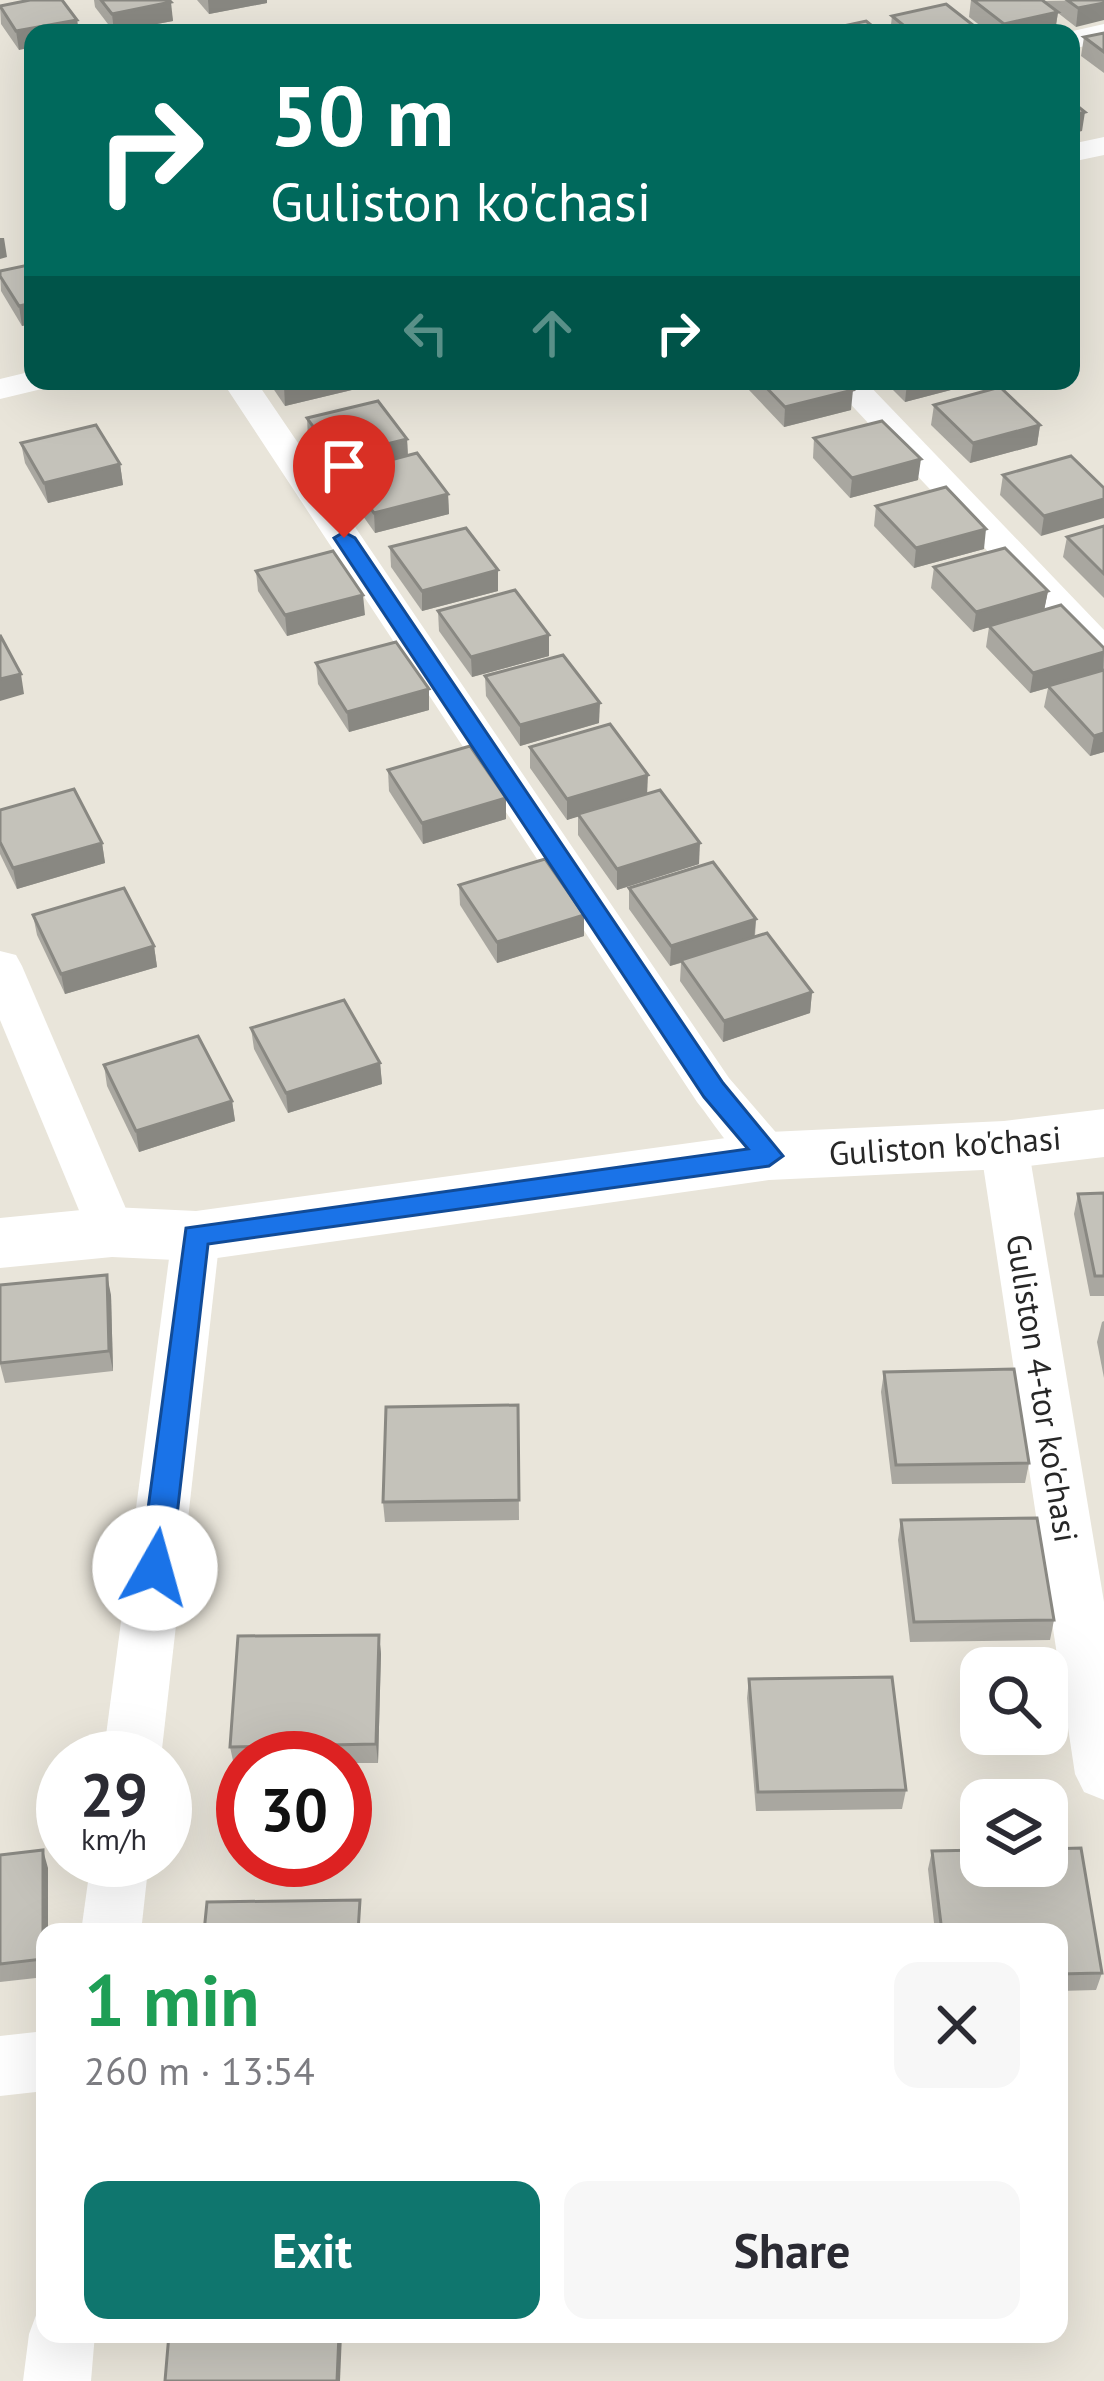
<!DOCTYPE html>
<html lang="en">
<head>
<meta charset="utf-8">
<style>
	body { margin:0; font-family:"PT Sans",sans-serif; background:#f7f7f7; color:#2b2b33; height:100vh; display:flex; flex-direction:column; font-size:45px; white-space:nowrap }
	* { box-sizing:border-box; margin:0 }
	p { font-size:39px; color:#7c7c81 }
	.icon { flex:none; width:66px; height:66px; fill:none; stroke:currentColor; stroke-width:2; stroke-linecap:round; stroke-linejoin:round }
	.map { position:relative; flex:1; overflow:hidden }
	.drawer { position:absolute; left:36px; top:1923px; width:1032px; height:420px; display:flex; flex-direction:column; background:#fff; border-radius:24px; box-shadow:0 12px 48px #0002 }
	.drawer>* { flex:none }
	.banner { position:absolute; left:24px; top:24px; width:1056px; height:366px; border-radius:24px; box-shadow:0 12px 48px #0002; background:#00695c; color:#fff; overflow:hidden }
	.controls { position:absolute; left:960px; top:1647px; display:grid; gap:24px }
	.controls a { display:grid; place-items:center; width:108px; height:108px; border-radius:24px; background:#fff; box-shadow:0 12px 48px #0002; font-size:60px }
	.speed { position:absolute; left:36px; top:1731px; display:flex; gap:24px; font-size:60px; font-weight:700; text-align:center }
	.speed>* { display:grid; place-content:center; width:156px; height:156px; border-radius:50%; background:#fff; box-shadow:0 12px 48px #0002; line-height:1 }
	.speed small { font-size:30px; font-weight:400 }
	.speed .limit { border:18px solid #d22; background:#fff; color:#111 }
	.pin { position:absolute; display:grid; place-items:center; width:102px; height:102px; color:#fff; margin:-123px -51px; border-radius:50% 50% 50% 0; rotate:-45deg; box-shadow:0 0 12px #0007 }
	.pin .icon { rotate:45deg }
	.me { position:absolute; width:132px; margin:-66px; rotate:7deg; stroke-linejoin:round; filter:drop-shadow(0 0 9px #0008) }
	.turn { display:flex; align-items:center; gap:42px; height:252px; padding:0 48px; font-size:54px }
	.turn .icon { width:156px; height:156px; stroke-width:2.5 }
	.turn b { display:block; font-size:84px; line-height:102px }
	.lanes { display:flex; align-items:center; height:114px; padding:0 48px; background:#0003; justify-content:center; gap:60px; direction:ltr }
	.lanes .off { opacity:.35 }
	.round { display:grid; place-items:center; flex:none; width:126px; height:126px; border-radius:24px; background:#f7f7f7 }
	.headline { display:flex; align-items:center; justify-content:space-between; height:204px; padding:0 48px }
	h1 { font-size:72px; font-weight:700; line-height:90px; color:#1e9e55 }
	.action { display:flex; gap:24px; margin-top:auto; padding:24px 48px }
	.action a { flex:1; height:138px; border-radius:24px; background:#0f766e; color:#fff; font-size:48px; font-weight:700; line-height:138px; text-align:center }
	.action a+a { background:#f7f7f7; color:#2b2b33 }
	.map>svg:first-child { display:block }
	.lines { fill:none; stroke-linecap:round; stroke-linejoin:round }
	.street { fill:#fff; fill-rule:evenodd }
	.secondary { fill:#fff; fill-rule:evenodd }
	.wall { fill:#a9a7a0 }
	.shaded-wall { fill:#898882 }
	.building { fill:#c4c2ba; stroke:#898882; stroke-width:3 }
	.route { fill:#1a73e8; stroke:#114b97; stroke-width:3 }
	.labels { text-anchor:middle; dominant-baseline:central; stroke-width:9; stroke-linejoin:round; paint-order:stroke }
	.street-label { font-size:33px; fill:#272727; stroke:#fff }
</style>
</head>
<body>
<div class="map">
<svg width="1104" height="2381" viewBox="0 0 1104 2381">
	<rect width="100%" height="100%" fill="#e9e5da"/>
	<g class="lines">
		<g class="street">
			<path d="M1104,24V42L1071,49V33H1064Z"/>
			<path d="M1104,137V155L1071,162V144Z"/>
			<path d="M33,371V381H51L46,388L0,399V379Z"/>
			<path d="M222,381H256L729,1078L786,1144L793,1156L786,1168C745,1181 720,1130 697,1102Z"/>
			<path d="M829,381H865L1104,630V665L1090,661Z"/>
			<path d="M0,951L16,955L22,966L136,1232L129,1245L112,1250L95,1245L88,1232L0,1020Z"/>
			<path d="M1004,1128L1021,1133L1028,1145L1104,1602V1800L1084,1792L1075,1774L980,1145L987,1133Z"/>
			<path d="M196,1218L213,1223L220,1236L161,1758H103L172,1236L179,1223Z"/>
			<path d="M91,1860H149L141,1932H81Z"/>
			<path d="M45,2031V2091L0,2096V2036Z"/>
			<path d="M45,2308V2334H95L91,2381H23L29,2334L38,2310Z"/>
		</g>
		<path class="secondary" d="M1104,1109V1157L1004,1169L769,1180L196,1261L112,1257L0,1268V1218L112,1207L196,1211L769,1132L1004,1121Z"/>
	</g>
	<g class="wall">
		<path d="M94,0H169L173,21L114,32L95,7Z"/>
		<path d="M197,0H267V3L209,14Z"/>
		<path d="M971,0L1043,1L1104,0L1076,27L1058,13L1055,31L1044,33H990L969,17Z"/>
		<path d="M0,6L77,20L79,33H33L19,50L1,24Z"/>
		<path d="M892,16L978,33H890Z"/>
		<path d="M1104,33V73L1081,56L1084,37Z"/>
		<path d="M33,264V323L22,326L1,291L0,271Z"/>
		<path d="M268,381H356V389L285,406Z"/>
		<path d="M749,381H844L851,410L784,427L749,390Z"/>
		<path d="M884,381H971L970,385L905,402Z"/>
		<path d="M934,405L1040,425L1037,445L970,463L931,425Z"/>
		<path d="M307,418L407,439L408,456L448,494L449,514L375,533L346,492L345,475L336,477L308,438Z"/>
		<path d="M814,438L918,480L850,498L813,458Z"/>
		<path d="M21,443L120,464L123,485L48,503L25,463Z"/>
		<path d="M1071,456L1041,536L1000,495L1003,475Z"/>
		<path d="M876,506L984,549L914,568L874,526Z"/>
		<path d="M1104,526V598L1063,557L1067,537Z"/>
		<path d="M390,547L498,570V591L422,611L391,567Z"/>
		<path d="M934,567L1048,591L1044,610L1104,648V752L1090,756L1044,707L1048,688L1030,693L986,647L989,627L973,632L931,588Z"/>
		<path d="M256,571L365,615L287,636L258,591Z"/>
		<path d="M438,611L549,635V656L472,677L439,631Z"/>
		<path d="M316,663L429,710L349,732L318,684Z"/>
		<path d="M485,676L599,723L520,746L486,696Z"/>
		<path d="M530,747L647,794L699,864L617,890L578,835V816L567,820L530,768Z"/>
		<path d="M388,770L506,819L423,844L389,791Z"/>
		<path d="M0,810L102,843L105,863L17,889L0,854Z"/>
		<path d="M459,885L584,936L497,963L460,905Z"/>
		<path d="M629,888L756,919L755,937L812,992L810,1013L723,1042L680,981L681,963L670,966L629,909Z"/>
		<path d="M33,915L154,946L157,967L65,994L37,935Z"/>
		<path d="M251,1028L380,1063L382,1084L288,1113L254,1049Z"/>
		<path d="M104,1065L232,1101L235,1121L139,1152L107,1086Z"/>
		<path d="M1104,1193V1296H1090L1074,1214L1078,1194Z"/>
		<path d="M0,1285L111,1295L113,1371L5,1383L0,1364Z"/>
		<path d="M1104,1321V1378L1097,1342L1102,1322Z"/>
		<path d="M884,1372L1029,1463L1025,1483L892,1484L881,1392Z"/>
		<path d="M518,1405L519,1520L385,1522L383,1502Z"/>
		<path d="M901,1520L1054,1620L1050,1640L910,1642L898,1540Z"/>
		<path d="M379,1635L381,1654L378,1763H345V1758H243V1765H234L230,1747Z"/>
		<path d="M749,1679L906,1790L902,1809L756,1811L747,1698Z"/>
		<path d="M1081,1848L1102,1973L1096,1990L1059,1991V1932H935L928,1869L932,1851L981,1850V1866H1047V1849Z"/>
		<path d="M0,1855L48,1868V1932H45V1977L0,1982Z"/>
	</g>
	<g class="shaded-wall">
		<path d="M208,0H267V3L209,14Z"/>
		<path d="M171,2L173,21L114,32L112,14Z"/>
		<path d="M1104,3V20L1076,27L1078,8Z"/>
		<path d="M1058,12L1055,31L1044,33H1003L1004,24Z"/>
		<path d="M77,20L79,33H33V47L19,50L16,31Z"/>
		<path d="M1085,112L1082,131L1071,134V116Z"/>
		<path d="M0,238H4L7,257L0,259Z"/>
		<path d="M33,303V323L22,326L19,306Z"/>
		<path d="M304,381H356V389L285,406L284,386Z"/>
		<path d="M971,381L970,385L905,402L907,382Z"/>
		<path d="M853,390L851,410L784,427L785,407Z"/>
		<path d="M1040,425L1037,445L970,463L973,443Z"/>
		<path d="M407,439L408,459L336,477L335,457Z"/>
		<path d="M921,459L918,480L850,498L852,478Z"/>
		<path d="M120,464L123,485L48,503L44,483Z"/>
		<path d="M448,494L449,514L375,533L374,513Z"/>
		<path d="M1104,499V518L1041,536L1044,516Z"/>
		<path d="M986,529L984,549L914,568L916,548Z"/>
		<path d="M498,570V591L422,611V591Z"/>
		<path d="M1048,591L1044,611L973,632L976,612Z"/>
		<path d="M363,595L365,615L287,636L285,615Z"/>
		<path d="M549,635V656L472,677L471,657Z"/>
		<path d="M1104,652L1103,672L1030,693L1033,673Z"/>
		<path d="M21,674L24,694L0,701V679Z"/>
		<path d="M429,689V710L349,732L347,712Z"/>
		<path d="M600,703L599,723L520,746V725Z"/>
		<path d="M1104,733V752L1090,756L1094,736Z"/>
		<path d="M648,775L647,796L567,820V799Z"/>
		<path d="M506,798V819L423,844L422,823Z"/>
		<path d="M102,843L105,863L17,889L13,868Z"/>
		<path d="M700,843L699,864L617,890V869Z"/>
		<path d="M584,915V936L497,963V942Z"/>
		<path d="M756,919L754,939L670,966L671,946Z"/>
		<path d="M154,946L157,967L65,994L61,974Z"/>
		<path d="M812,992L810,1013L723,1042L724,1021Z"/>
		<path d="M380,1063L382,1084L288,1113L286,1093Z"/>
		<path d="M232,1101L235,1121L139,1152L136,1131Z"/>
		<path d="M107,1275L111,1295L113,1371L109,1351Z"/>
		<path d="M379,1635L381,1654L378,1763L376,1744Z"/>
		<path d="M43,1850L48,1868V1932H45V1966L43,1959Z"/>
		<path d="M339,2334H342L340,2381H337Z"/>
	</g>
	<g class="building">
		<path d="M30,0H62L77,20L16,31L0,6Z"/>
		<path d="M101,0H169L171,2L112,14Z"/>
		<path d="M973,0H1042L1058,12L1004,24Z"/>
		<path d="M1067,0H1104V3L1078,8Z"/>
		<path d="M946,4L978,29L961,33H913L892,16Z"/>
		<path d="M866,21L881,33H811Z"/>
		<path d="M1104,33V52L1084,37Z"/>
		<path d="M1071,101L1085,112L1071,116Z"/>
		<path d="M33,264V303L19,306L0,276V271Z"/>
		<path d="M280,381H304L284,386Z"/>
		<path d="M760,381H844L853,390L785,407Z"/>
		<path d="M1000,387L1040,425L973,443L934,405Z"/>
		<path d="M378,401L407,439L335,457L307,418Z"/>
		<path d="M882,421L921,459L852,478L814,438Z"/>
		<path d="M96,425L120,464L44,483L21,443Z"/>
		<path d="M417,453L448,494L374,513L345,472Z"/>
		<path d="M1071,456L1104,488V499L1044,516L1003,475Z"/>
		<path d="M946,487L986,529L916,548L876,506Z"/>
		<path d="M1104,526V574L1067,537Z"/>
		<path d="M466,528L498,570L422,591L390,547Z"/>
		<path d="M1005,548L1048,591L976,612L934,567Z"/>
		<path d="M333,551L363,595L285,615L256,571Z"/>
		<path d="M515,590L549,635L471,657L438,611Z"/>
		<path d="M1061,605L1104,648V652L1033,673L989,626Z"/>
		<path d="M0,635L21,674L0,679Z"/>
		<path d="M396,642L429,689L347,712L316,663Z"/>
		<path d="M563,655L600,703L520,725L485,676Z"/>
		<path d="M1104,670V733L1094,736L1048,686Z"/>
		<path d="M610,724L648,775L567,799L530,747Z"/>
		<path d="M470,746L506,798L422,823L388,770Z"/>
		<path d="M74,789L102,843L13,868L0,842V810Z"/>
		<path d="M660,790L700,843L617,869L578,814Z"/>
		<path d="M545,859L584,915L497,942L459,885Z"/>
		<path d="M713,862L756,919L671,946L629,888Z"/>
		<path d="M124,888L154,946L61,974L33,915Z"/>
		<path d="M767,933L812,992L724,1021L681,960Z"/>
		<path d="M344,1000L380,1063L286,1093L251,1028Z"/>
		<path d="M198,1036L232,1101L136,1131L104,1065Z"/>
		<path d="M1104,1193V1276H1095L1078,1194Z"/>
		<path d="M107,1275L109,1351L0,1363V1285Z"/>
		<path d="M1014,1369L1029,1463L896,1465L884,1372Z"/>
		<path d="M518,1405L519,1500L383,1502L386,1407Z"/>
		<path d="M1037,1518L1054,1620L914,1622L901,1520Z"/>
		<path d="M379,1635L376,1744L230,1747L238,1636Z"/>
		<path d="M892,1677L906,1790L758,1792L749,1679Z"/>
		<path d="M1081,1848L1102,1973L1059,1974V1932H942L932,1851L981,1850V1866H1047V1849Z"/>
		<path d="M43,1850V1959L0,1964V1855Z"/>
		<path d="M360,1900L358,1932H204L207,1902Z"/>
		<path d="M169,2334H339L337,2381H165Z"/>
	</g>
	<path class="route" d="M344,532L355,538L723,1083L783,1156L769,1166L208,1244L171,1568L166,1577L155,1581L145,1577L140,1568L186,1228L748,1149L704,1097L334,538Z"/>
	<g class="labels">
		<g class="street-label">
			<text transform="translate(945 1145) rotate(-4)">Guliston ko'chasi</text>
			<text transform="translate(1043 1388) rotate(81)">Guliston 4-tor ko'chasi</text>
		</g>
	</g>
</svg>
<div class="controls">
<a><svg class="icon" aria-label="search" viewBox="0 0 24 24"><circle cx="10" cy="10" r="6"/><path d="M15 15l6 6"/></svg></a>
<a><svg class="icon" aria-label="layers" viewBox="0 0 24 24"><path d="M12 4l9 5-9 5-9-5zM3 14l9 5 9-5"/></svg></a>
</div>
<div class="speed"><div>29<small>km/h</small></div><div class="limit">30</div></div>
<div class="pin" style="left:344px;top:538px;background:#d93025"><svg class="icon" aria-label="arrive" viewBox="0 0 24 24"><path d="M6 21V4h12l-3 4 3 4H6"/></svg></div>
<svg class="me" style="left:155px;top:1568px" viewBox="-20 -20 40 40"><circle r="19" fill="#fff"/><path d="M0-13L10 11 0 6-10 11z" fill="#1a73e8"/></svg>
<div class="banner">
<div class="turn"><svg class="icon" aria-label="right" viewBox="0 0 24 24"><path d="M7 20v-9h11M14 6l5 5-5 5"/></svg><div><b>50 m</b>Guliston ko'chasi</div></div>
<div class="lanes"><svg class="icon off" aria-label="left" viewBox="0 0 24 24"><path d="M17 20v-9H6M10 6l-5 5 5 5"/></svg><svg class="icon off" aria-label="ahead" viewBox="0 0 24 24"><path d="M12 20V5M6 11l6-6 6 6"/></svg><svg class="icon" aria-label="right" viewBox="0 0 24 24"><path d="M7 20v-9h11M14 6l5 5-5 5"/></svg></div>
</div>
<section class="drawer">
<div class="headline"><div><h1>1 min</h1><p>260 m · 13:54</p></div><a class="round"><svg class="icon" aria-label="close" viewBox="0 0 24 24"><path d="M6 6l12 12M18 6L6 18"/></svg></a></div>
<div class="action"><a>Exit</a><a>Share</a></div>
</section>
</div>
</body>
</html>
